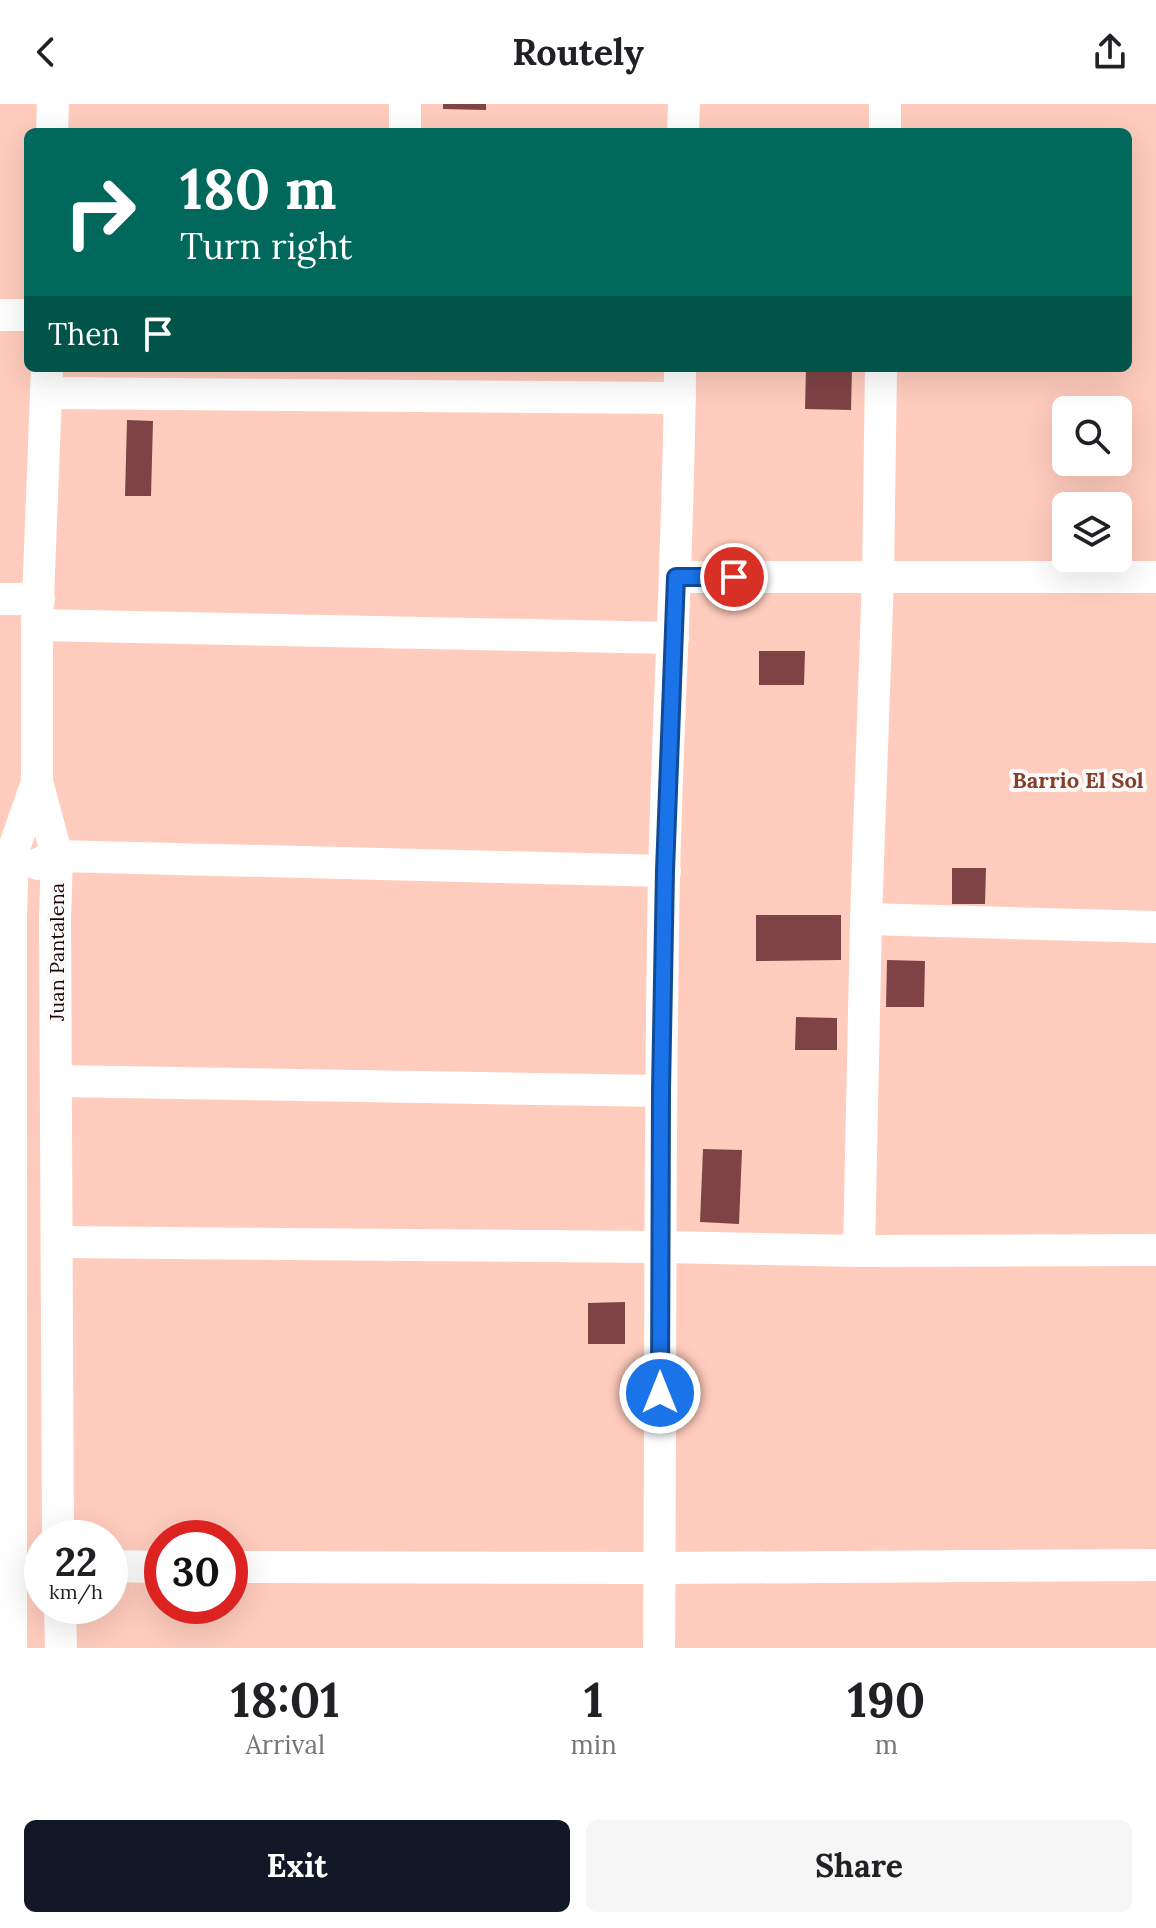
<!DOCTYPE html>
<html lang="en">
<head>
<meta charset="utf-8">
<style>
	body { margin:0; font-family:Lora,serif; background:#f6f6f6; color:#202124; height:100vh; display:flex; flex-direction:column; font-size:30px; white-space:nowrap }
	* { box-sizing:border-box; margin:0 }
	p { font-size:26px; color:#757577 }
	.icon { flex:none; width:44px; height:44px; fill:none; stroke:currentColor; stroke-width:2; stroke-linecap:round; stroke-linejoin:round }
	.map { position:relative; height:1544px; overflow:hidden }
	.side { display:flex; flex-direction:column; background:#fff; flex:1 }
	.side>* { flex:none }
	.banner { position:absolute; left:24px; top:24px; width:1108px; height:244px; border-radius:12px; box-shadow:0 8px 32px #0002; background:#00695c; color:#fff; overflow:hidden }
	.fabs { position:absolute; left:1052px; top:292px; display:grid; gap:16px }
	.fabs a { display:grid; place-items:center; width:80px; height:80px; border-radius:12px; background:#fff; box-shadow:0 8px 32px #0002; font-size:40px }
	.speed { position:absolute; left:24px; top:1416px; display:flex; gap:16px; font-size:40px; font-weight:700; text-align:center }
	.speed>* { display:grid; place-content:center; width:104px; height:104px; border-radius:50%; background:#fff; box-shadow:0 8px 32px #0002; line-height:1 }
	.speed small { font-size:20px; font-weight:400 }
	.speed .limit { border:12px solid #d22; background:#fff; color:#111 }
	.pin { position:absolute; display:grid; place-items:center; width:68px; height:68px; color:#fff; margin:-34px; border:4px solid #fff; border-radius:50%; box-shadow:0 2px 8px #0007 }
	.me { position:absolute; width:88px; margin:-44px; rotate:0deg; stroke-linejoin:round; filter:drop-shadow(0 0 6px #0008) }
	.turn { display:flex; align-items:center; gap:28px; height:168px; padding:0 24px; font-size:36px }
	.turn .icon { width:104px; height:104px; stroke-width:2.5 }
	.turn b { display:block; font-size:56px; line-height:68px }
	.then { display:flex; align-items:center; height:76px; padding:0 24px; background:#0003; gap:16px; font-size:30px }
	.eta { display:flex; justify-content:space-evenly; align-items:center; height:136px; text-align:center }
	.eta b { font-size:48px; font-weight:700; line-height:56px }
	.button { display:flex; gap:16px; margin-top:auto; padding:16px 24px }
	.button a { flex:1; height:92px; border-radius:12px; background:#111827; color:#fff; font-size:32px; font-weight:700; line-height:92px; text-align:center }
	.button a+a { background:#f6f6f6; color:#202124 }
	header { display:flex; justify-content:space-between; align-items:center; height:104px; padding:0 24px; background:#fff; font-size:36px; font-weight:700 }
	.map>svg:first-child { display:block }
	.building { fill:#7f4346 }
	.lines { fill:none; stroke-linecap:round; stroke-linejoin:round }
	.minor { stroke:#fff; stroke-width:32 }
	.route-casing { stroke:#114b97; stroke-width:20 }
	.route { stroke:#1a73e8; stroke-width:14 }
	.labels { text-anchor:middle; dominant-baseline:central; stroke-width:8; stroke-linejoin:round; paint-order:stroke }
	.street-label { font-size:20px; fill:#1d0300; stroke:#fafafa }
	.neighbourhood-label { font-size:22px; font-weight:bold; fill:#853e29; stroke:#fafafa }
</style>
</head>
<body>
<header><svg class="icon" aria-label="back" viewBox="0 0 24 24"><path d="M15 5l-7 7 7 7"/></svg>Routely<svg class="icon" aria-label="share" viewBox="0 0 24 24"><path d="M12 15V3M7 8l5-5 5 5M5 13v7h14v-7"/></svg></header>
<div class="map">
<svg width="1156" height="1544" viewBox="0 0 1156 1544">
	<rect width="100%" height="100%" fill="#ffccbd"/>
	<g class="building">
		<path d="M443,0H486V6L443,5Z"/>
		<path d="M806,264H852L851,306L805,305Z"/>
		<path d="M127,316L153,317L151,392H125Z"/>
		<path d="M759,547H805L804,581H759Z"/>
		<path d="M952,764H986L985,800H952Z"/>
		<path d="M756,811H841V856L756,857Z"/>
		<path d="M887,856L925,857L924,903H886Z"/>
		<path d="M796,913L837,914V946H795Z"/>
		<path d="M703,1045L742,1046L739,1120L700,1118Z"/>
		<path d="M625,1198V1240H588V1199Z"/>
	</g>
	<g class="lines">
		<g class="minor">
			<path d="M52,28L53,0"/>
			<path d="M405,28V0"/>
			<path d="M683,28L684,0"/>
			<path d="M885,28V0"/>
			<path d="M0,211H28"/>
			<path d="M47,264L37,521V678L57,752L55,815L58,1434"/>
			<path d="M46,289L680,294"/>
			<path d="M676,473H1156"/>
			<path d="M0,495H39"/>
			<path d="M37,521L673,534"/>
			<path d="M38,760L57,752L665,767"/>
			<path d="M866,815L1156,823"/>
			<path d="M56,977L661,987"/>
			<path d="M57,1138L661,1143L859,1147L1156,1146"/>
			<path d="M859,1147L866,815L878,473L881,264"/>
			<path d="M110,1462L162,1463"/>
			<path d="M230,1463L660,1464L1156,1461"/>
			<path d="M60,1502L61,1544"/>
			<path d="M11,1544V813L13,747L37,678"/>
			<path d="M659,1544C661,1287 659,1029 664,772C668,603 679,433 680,264"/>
		</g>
	</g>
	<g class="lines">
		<defs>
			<path id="route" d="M660,1289L661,987L665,767L676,473H734"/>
		</defs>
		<use href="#route" class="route-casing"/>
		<use href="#route" class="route"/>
	</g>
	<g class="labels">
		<g class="street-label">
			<text transform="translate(56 848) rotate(-90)">Juan Pantalena</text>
		</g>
		<g class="neighbourhood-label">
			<text x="1078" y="676">Barrio El Sol</text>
		</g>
	</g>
</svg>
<div class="fabs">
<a><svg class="icon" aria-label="search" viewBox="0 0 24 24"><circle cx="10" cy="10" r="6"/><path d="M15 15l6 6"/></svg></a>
<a><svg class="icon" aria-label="layers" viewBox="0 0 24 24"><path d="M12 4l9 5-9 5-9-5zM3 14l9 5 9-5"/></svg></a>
</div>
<div class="speed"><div>22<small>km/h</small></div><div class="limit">30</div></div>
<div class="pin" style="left:734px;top:473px;background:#d93025"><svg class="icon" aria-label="arrive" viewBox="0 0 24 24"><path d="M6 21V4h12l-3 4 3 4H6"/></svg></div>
<svg class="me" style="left:660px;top:1289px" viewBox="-20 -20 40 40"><circle r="17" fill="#1a73e8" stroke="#fff" stroke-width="3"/><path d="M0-11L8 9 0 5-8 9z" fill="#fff"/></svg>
<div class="banner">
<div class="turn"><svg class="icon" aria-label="right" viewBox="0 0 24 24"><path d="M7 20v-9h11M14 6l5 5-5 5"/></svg><div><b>180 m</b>Turn right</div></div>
<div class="then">Then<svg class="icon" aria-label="arrive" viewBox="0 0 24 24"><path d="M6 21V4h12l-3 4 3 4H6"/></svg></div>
</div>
</div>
<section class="side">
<div class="eta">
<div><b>18:01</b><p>Arrival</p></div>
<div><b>1</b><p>min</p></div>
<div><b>190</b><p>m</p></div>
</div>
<div class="button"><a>Exit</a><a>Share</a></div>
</section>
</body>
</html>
